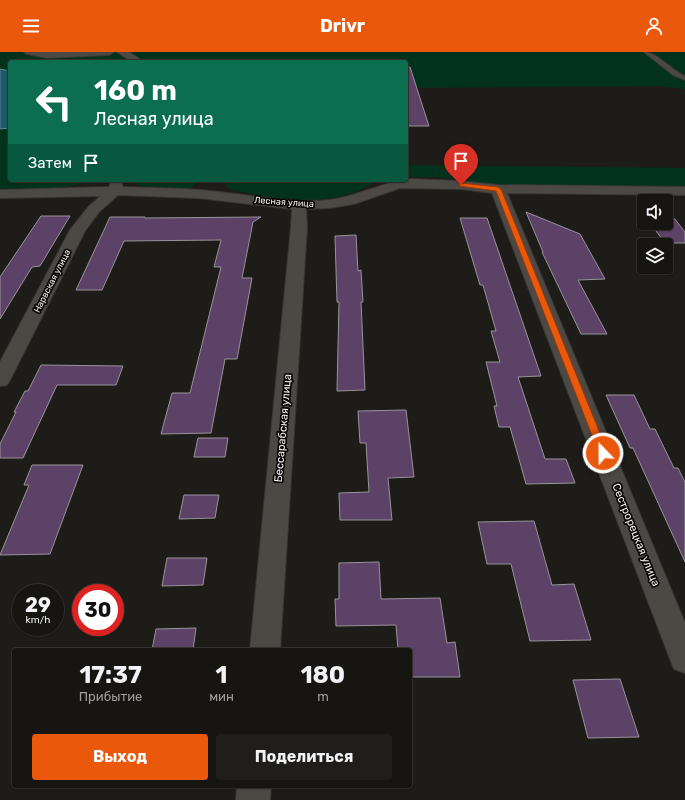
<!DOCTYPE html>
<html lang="ru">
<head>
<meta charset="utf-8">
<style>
	body { margin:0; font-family:Rubik,sans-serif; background:#1f1e1b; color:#f1f3f6; height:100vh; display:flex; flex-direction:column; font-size:15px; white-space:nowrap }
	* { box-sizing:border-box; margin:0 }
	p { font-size:13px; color:#9e9f9f }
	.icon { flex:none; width:22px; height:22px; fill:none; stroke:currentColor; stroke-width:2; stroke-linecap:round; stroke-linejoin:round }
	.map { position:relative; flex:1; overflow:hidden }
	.sheet { position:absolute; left:12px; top:596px; width:400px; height:140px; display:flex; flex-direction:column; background:#161512; border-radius:4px; box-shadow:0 1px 3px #0004,0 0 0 1px #353432 }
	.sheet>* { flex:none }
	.banner { position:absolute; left:8px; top:8px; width:400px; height:122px; border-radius:4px; box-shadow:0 1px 3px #0004,0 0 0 1px #353432; background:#0b6e4f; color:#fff; overflow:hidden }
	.buttons { position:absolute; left:637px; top:142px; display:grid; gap:8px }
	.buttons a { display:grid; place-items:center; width:36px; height:36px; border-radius:4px; background:#161512; box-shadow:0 1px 3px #0004,0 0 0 1px #353432; font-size:20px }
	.speed { position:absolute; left:12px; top:532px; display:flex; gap:8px; font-size:20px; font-weight:700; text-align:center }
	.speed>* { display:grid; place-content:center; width:52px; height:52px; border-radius:50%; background:#161512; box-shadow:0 1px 3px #0004,0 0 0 1px #353432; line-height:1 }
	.speed small { font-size:10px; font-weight:400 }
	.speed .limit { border:6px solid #d22; background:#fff; color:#111 }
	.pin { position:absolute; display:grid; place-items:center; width:34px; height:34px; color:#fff; margin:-41px -17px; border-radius:50% 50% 50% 0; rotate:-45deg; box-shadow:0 0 4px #0007 }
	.pin .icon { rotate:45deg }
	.me { position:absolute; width:44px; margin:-22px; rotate:338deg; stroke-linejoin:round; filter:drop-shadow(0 0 3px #0008) }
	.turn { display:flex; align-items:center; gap:14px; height:84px; padding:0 20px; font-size:18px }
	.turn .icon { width:52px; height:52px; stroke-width:2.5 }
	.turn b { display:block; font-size:28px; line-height:34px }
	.then { display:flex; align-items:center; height:38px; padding:0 20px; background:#0003; gap:8px; font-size:15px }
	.eta { display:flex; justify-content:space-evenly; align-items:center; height:68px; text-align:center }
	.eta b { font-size:24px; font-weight:700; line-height:28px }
	.button { display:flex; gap:8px; margin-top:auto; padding:8px 20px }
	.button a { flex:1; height:46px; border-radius:4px; background:#ea580c; color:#fff; font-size:16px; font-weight:700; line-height:46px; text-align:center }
	.button a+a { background:#1f1e1b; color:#f1f3f6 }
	header { display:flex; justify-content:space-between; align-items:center; height:52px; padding:0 20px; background:#ea580c; color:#fff; font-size:18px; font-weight:700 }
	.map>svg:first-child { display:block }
	.green { fill:#03321c }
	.water { fill:#1e586b; stroke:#5e8693 }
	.building { fill:#5c4266; stroke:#979499 }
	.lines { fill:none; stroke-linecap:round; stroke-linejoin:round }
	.lane-casing { stroke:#373633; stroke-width:2 }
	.street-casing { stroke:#373633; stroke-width:2 }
	.lane { fill:#4c4945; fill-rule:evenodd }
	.street { fill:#4c4945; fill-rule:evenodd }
	.route { fill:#ea580c; stroke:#983908 }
	.labels { text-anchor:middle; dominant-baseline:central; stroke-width:3.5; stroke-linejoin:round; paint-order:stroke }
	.far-street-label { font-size:9px; fill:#f4f2f0; stroke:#080706 }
	.street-label { font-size:11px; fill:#f4f2f0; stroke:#080706 }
</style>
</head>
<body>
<header><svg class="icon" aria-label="menu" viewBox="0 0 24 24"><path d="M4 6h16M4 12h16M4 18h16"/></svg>Drivr<svg class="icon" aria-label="person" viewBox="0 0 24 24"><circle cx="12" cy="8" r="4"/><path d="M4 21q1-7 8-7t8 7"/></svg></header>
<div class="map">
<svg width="685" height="748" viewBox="0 0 685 748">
	<rect width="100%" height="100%" fill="#1e1c18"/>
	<g class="green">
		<path d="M0,0H685V37L659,34L406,36V10H144L136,5L115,10H10V19L0,17Z"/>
		<path d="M10,76V128H91C63,140 29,136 0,137V77Z"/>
		<path d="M406,113L685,116V136L623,134L493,133L438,125H406Z"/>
		<path d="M134,128H200L190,137L151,136L134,132Z"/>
		<path d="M224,128H383C371,130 361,139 349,142C310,154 267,146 229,137Z"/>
	</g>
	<path class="water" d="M0,17L10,19V76L0,77Z"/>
	<g class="building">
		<path d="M410,15L429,74H406V16Z"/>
		<path d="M666,156L685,180V191H665L650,171H666Z"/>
		<path d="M526,160L580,182L605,227L578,228L607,282H581L542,200H543Z"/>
		<path d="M41,164H70L40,214L32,215L0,267V225Z"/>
		<path d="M110,165H145V166L261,165L253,170L242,226H252L237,307H225L211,381L161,382L172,341H190L221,215H214L221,188L124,189L102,238H76Z"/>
		<path d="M460,166H487L541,324L518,325L545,407H566L575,431L526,432L510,375H499L494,354H497L486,310H500L491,279H496L483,233H480Z"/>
		<path d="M356,183L358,219L361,218L363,250H361L365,338L337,339L339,250H337L335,184Z"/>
		<path d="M41,313L123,314L116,333H57L23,406H0V392L16,360H14L25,339H28Z"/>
		<path d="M606,343H634L650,377H655L674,416H678L685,430V510L633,396H630Z"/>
		<path d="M406,358L414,425L388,426L392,468H340L339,441L369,440L366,391H360L358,359Z"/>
		<path d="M198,386H228L225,405H194Z"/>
		<path d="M32,413H83L50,502L0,503L29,433H24Z"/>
		<path d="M184,443H219L215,466L179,467Z"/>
		<path d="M534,469L552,533L574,532L591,588L530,589L511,512H487L478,470Z"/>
		<path d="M167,506H207L203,533L162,534Z"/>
		<path d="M379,510L381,547L440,546L447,591L455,590L460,625H410V598H398L396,573L336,574L335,547H339V511Z"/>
		<path d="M196,576L193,598H152L156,577Z"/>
		<path d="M620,627L639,685L588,686L573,628Z"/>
	</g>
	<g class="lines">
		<defs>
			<path id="lane" d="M644,0C657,0 672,19 685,24V28L673,23Z"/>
			<g id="street">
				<path d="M24,0H114L109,3L47,6L26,2Z"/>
				<path d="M117,0H129L144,10H132Z"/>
				<path d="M411,127L461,129L498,133L685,135V143L507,141L685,571V621L674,617L670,607L492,141L461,137L400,136L354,152L329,156L306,157L307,175L280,598H250L291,175L292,157L198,146L118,143L99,160L85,179L10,328L7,333L0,334V310L70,178L89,154L101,144L0,146V138L109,135L111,130L116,129L121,130L123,135C148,136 174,136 199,138C242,141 286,152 329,148C358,145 384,129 411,127Z"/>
				<path d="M237,734H271L270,748H236Z"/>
			</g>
		</defs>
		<use href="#lane" class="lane-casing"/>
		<use href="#street" class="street-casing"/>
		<use href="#lane" class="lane"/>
		<use href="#street" class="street"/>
	</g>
	<path class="route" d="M461,131L498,135L501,137L608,401L607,404L603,405L599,401L496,139L459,134V132Z"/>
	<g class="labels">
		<g class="far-street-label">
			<text transform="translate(284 150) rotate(4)">Лесная улица</text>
			<text transform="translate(52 229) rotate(-63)">Нарвская улица</text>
		</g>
		<g class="street-label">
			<text transform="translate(283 376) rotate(-85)">Бессарабская улица</text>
			<text transform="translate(636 483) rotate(68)">Сестрорецкая улица</text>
		</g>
	</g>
</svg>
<div class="buttons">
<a><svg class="icon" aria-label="sound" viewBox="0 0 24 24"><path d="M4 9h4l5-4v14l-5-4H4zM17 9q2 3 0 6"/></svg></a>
<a><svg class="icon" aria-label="layers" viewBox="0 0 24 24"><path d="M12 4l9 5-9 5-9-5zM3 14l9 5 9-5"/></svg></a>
</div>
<div class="speed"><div>29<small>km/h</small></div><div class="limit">30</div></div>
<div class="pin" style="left:461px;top:133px;background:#d93025"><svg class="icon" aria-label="arrive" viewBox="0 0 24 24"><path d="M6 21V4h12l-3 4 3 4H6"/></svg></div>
<svg class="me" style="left:603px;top:401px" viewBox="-20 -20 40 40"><circle r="17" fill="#ea580c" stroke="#fff" stroke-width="3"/><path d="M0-11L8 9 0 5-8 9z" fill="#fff"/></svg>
<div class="banner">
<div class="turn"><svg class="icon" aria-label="left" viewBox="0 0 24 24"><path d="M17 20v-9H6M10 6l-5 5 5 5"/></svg><div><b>160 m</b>Лесная улица</div></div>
<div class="then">Затем<svg class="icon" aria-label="arrive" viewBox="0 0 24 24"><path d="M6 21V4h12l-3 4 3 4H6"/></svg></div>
</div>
<section class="sheet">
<div class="eta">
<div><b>17:37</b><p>Прибытие</p></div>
<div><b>1</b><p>мин</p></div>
<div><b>180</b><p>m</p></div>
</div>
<div class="button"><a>Выход</a><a>Поделиться</a></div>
</section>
</div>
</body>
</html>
